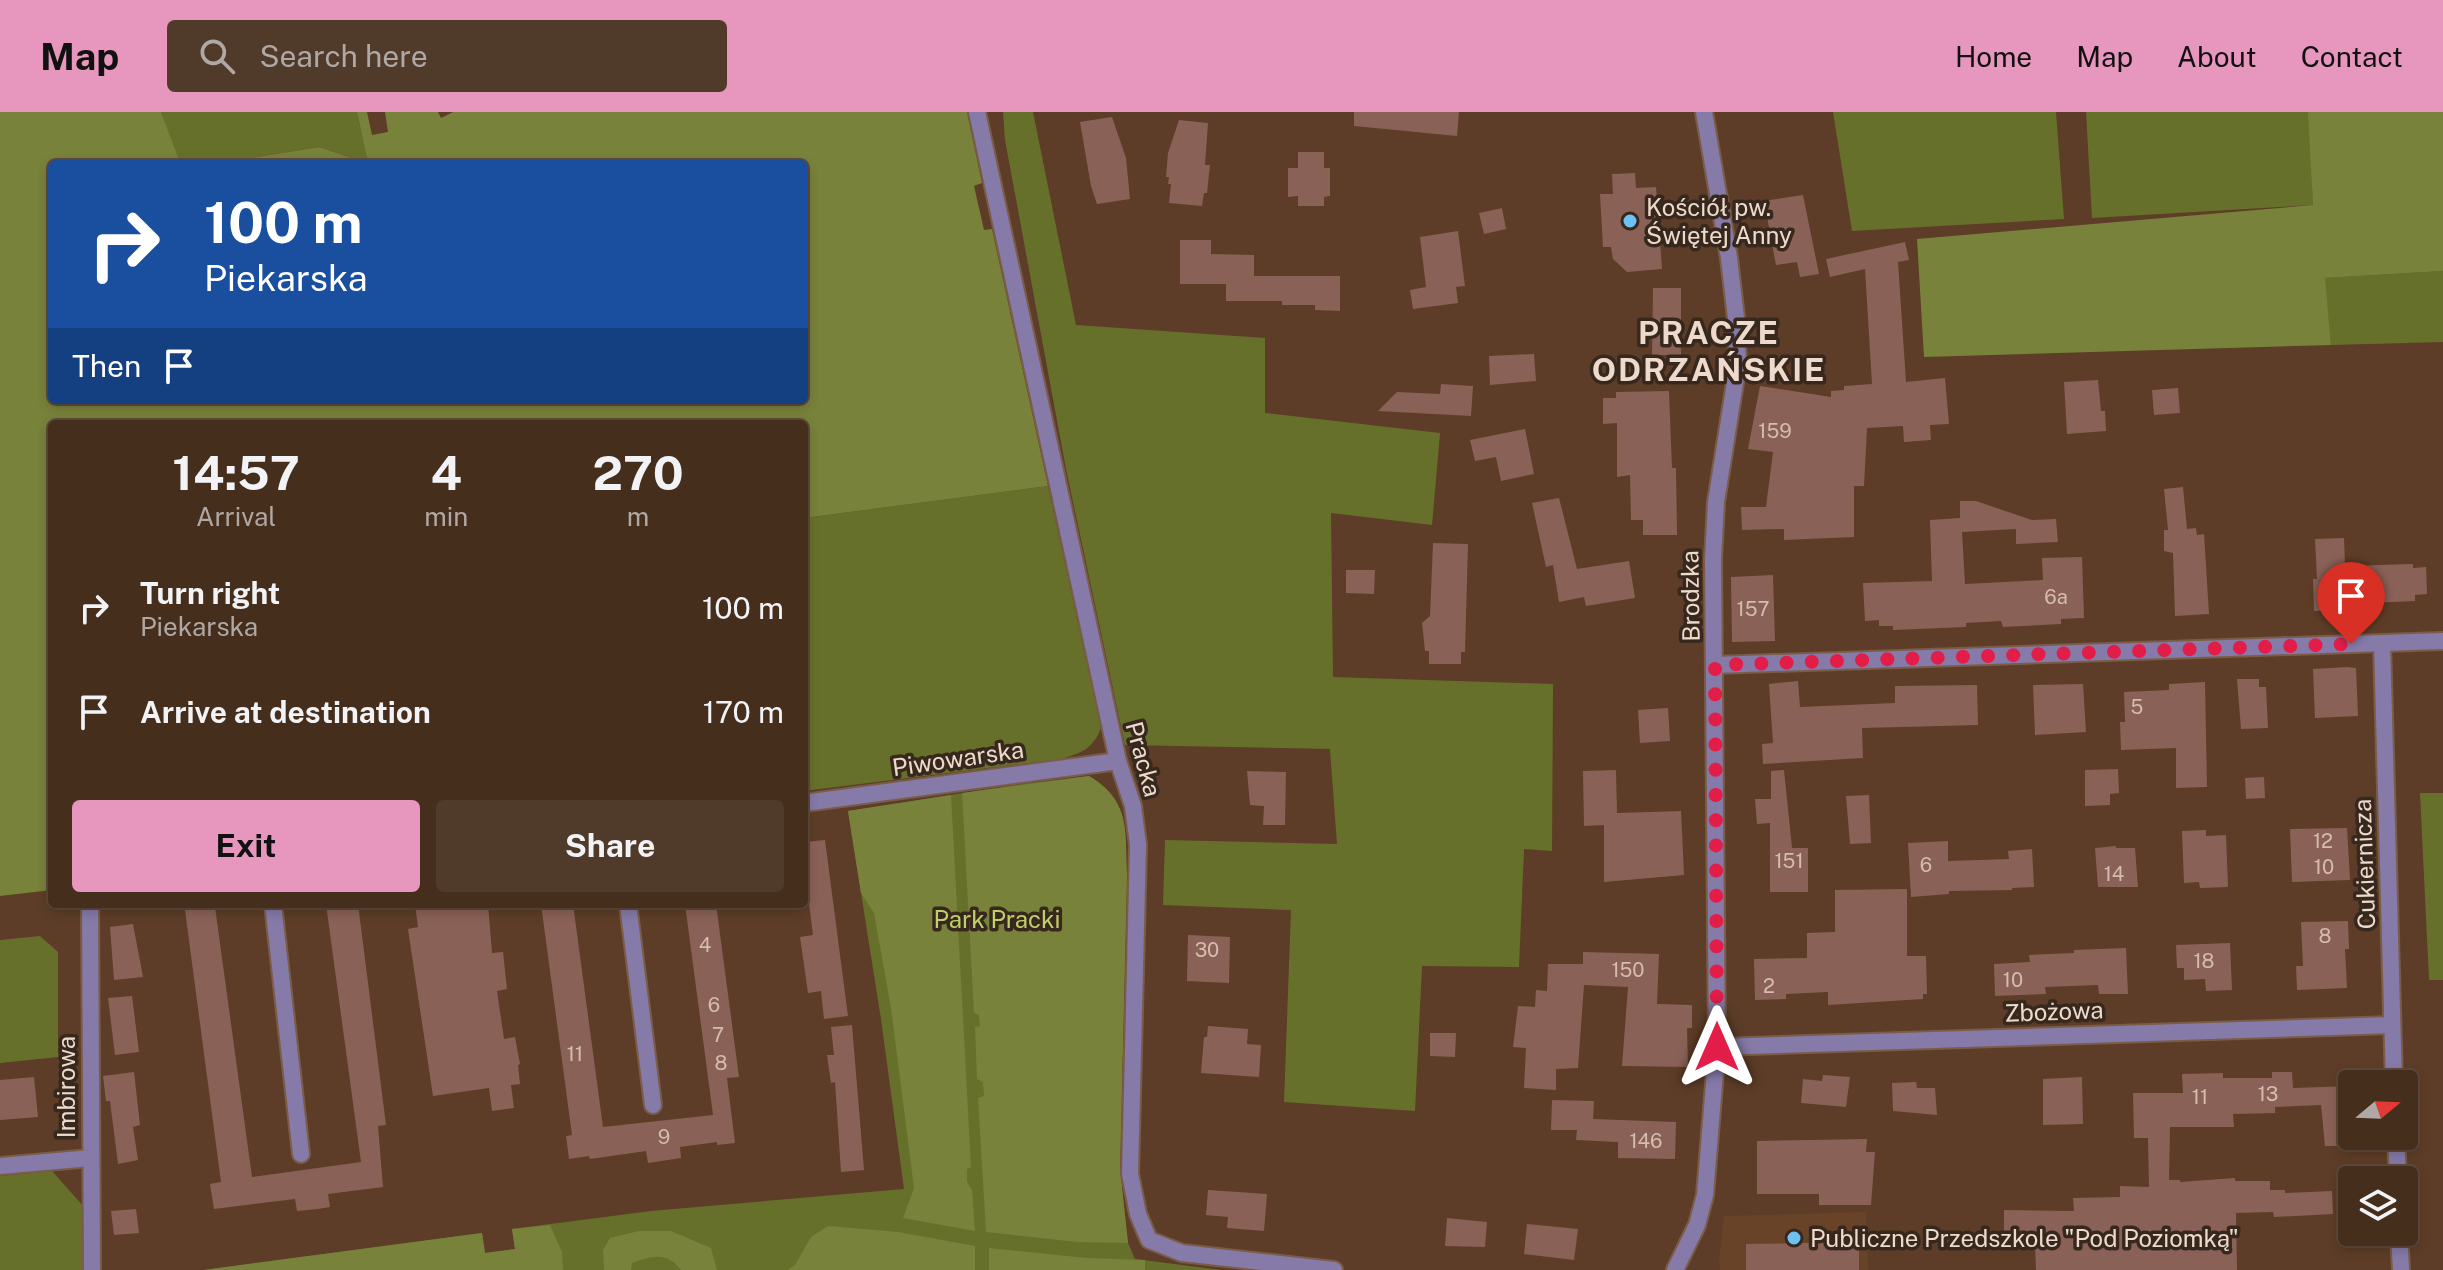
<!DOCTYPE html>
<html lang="en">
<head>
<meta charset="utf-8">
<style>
	body { margin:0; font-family:"Public Sans",sans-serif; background:#503a2a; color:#f1f3f6; height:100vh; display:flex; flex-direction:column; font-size:30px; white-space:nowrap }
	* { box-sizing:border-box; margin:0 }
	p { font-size:26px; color:#b0a8a4 }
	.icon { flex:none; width:44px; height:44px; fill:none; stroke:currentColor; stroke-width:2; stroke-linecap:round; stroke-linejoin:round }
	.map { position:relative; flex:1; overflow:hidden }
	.panel { position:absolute; left:48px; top:308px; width:760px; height:488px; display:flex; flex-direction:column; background:#462e1d; border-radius:8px; box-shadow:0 4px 12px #0003,0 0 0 2px #5e4a3b }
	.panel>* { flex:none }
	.banner { position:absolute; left:48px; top:48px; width:760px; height:244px; border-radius:8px; box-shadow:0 4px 12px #0003,0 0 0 2px #5e4a3b; background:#1a4fa0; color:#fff; overflow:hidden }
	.needle { width:52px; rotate:71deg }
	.controls { position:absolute; left:2338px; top:958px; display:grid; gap:16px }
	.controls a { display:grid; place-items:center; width:80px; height:80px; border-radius:8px; background:#462e1d; box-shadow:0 4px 12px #0003,0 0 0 2px #5e4a3b; font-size:40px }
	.pin { position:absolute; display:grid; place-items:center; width:68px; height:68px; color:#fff; margin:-82px -34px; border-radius:50% 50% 50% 0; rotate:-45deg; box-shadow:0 0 8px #0007 }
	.pin .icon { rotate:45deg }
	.me { position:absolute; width:88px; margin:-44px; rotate:0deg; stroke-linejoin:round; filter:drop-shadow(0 0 6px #0008) }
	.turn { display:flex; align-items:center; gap:28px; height:168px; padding:0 24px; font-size:36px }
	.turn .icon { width:104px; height:104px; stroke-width:2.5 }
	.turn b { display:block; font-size:56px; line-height:68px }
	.then { display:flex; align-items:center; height:76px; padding:0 24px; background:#0003; gap:16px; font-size:30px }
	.eta { display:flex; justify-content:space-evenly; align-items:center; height:136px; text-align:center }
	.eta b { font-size:48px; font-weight:700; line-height:56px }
	.action { display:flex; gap:16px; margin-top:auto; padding:16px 24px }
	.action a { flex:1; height:92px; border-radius:8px; background:#e797bd; color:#111; font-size:32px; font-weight:700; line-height:92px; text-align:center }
	.action a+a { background:#503a2a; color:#f1f3f6 }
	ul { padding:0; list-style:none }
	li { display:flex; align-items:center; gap:24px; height:104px; padding:0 24px }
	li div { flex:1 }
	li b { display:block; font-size:30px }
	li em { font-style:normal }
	header { display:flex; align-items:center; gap:48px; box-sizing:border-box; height:112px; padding:0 40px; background:#e797bd; color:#111 }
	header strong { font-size:38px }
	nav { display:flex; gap:44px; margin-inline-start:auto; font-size:28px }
	.search { width:560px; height:72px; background:#503a2a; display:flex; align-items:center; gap:20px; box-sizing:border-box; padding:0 28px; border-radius:8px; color:#b0a8a4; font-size:30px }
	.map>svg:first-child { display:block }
	.built { fill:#694328 }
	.green { fill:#67702b }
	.forest { fill:#78823b }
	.building { fill:#8a6156 }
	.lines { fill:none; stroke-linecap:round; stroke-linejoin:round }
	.minor-casing { stroke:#7a5c48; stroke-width:20 }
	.tertiary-casing { stroke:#7a5c48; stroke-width:20 }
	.minor { stroke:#857aa8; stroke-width:16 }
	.tertiary { stroke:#857aa8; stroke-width:16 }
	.route { stroke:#e11d48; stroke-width:14; stroke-dasharray:0 25.2 }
	.poi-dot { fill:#6dc2f3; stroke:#37281e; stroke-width:3 }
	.labels { text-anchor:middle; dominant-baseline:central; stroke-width:7; stroke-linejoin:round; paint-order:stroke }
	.number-label { font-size:20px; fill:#d5bcaf }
	.poi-label { font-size:24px; fill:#eedacd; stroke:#37281e; text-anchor:start }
	.street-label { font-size:24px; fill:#eedacd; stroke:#37281e }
	.park-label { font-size:24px; fill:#c1cf6b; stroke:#37281e }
	.district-label { font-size:32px; font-weight:bold; letter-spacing:2px; fill:#eedacd; stroke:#37281e }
</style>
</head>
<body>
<header>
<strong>Map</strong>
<div class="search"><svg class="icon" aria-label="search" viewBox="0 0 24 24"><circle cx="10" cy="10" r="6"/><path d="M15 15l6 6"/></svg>Search here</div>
<nav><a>Home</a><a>Map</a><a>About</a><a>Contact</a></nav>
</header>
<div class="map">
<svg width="2443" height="1158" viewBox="0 0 2443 1158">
	<rect width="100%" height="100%" fill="#5d3d27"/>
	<path class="built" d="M1866,1100L1868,1158H1720L1719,1148L1724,1104Z"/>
	<g class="green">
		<path d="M161,0H357L368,52H358V48L319,35L213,52H179Z"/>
		<path d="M1003,0H1033L1076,213L1265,226V301L1440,321L1432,413L1331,401L1333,565L1553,572L1552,739L1524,737L1519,855L1422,854L1415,999L1284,990L1291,798L1163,793L1165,728L1337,732L1330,637L1125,633L1066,357L1005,28Z"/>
		<path d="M1833,0H2056L2064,107L1852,119Z"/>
		<path d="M2086,0H2310L2313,93L2092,106Z"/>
		<path d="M2443,159V230L2331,233L2324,166Z"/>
		<path d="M1048,374L1101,616C1093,637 1081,641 1061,647L804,679V406Z"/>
		<path d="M1089,664C1131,689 1125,719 1127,762L1120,1057L1128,1131L1135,1147L1221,1158H204L482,1121L485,1141L515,1137L512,1117L651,1099L904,1077L881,907L848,699L1022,672Z"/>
		<path d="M2420,681H2443V868H2429Z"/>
		<path d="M40,824L58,840V945L0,951V828Z"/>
		<path d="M52,1059L84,1095V1158H0V1064Z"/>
	</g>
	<g class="forest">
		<path d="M0,0H161L179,48V52H52V288H804V52H368L357,0H367L372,23L388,20L385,0H438L441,6L453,0H967L982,71L974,74L984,118L992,117L1048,374L804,406V312H52V778L0,784Z"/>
		<path d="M2308,0H2443V159L2325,166L2331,233L1924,245L1917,127L2313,93Z"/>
		<path d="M319,35L358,48V52H213Z"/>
		<path d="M1089,664C1131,689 1125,719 1127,762L1120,1057L1128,1131L1077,1130L986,1120L978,986L984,984L983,970L977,967L975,915L980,914L979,903L974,901L962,681Z"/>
		<path d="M951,683L971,1055L967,1057V1070L972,1078L975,1119L903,1106L914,1076L891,896L874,801L861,781L848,699Z"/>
		<path d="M550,1113L562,1140L563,1158H204L482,1121L485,1141L515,1137L512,1117Z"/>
		<path d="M828,1114L898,1120L975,1134V1158H788L795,1153L811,1125Z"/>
		<path d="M639,1119H671L711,1136L717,1158H681C667,1139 652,1144 632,1151L631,1158H604L603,1138L610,1126Z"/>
		<path d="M989,1136L1087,1146L1145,1148V1158H989Z"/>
	</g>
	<g class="building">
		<path d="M1354,0H1459L1457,24L1354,14Z"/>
		<path d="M1112,5L1126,46L1130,87L1097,92L1091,74L1080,10Z"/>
		<path d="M1179,8L1208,11L1205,53H1210L1207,81H1204L1202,94L1169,91L1171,72H1168L1169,65H1166L1168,41Z"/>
		<path d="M1298,40H1324V56H1330V84L1324,85V94H1298V84L1288,85V56H1298Z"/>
		<path d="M1635,61L1636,76L1656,75L1662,157L1627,160L1613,147L1611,135H1603L1600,82H1613L1612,62Z"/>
		<path d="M1803,83L1819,162L1800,165L1797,150L1776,153L1764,89Z"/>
		<path d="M1502,96L1506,117L1484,122L1479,101Z"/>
		<path d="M1458,119L1465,174L1456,175L1458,191L1413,197L1410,178L1426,175L1420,125Z"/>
		<path d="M1180,128H1211V142L1254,143V164H1340V199L1315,198V193H1282V189H1226V172H1180Z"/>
		<path d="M1905,130L1909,148L1898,150L1906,270L1945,266L1949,312L1930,313L1931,328L1904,330L1903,314L1867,316L1864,374H1854V425L1784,428V417L1742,418L1741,395H1766L1773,340L1748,337L1760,274L1831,285V279L1844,278V274L1872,272L1865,157L1830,165L1826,147Z"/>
		<path d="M1653,176H1681V243H1652Z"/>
		<path d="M1534,242L1536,269L1490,273L1489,244Z"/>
		<path d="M2098,268L2101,299H2105L2106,319L2067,322L2064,270Z"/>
		<path d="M1441,272L1473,274L1471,304L1378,299L1397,280L1440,282Z"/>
		<path d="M2178,276L2180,301L2154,303L2152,278Z"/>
		<path d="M1669,279L1672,356H1676L1677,423H1643V408H1631L1630,363L1617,365V311L1603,312V286H1616V280Z"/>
		<path d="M1525,317L1534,362L1501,369L1496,345L1475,349L1470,328Z"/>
		<path d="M2183,375L2187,417L2196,416L2197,423L2204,422L2209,502L2175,504L2173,441L2164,439V418H2168L2164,377Z"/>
		<path d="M1559,386L1577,457L1629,449L1635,486L1586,494L1584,485L1559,490L1553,453L1546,455L1532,391Z"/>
		<path d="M1960,389H1976L2032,408L2056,407L2058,430L2016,432V417L1962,420L1965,472L2043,468L2042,446L2082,445L2084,506L2061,507V512L2003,515L2001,509L1966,511V515L1893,518V514H1879V508L1865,509L1863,471L1932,469L1930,408L1960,406Z"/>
		<path d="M2344,426L2345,454L2413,452V456L2426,455L2427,482L2415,483V489L2347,492V498L2314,499L2313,467H2317L2315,427Z"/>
		<path d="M1433,431L1468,432L1465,540H1461V552H1429V539H1425L1422,511L1430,504Z"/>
		<path d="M1346,458H1375L1374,482L1346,481Z"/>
		<path d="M1773,463L1775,529L1732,530L1731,465Z"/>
		<path d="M2347,555L2356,556L2358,604L2315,606L2313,557Z"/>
		<path d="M2237,567H2259V575H2266L2268,616L2241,617Z"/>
		<path d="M1798,569L1800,595L1895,591V574L1977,573L1978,613L1862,616L1863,646L1763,652L1762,632L1773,631L1769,572Z"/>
		<path d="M2205,570L2207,675L2176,676V636L2121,638L2120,610H2125L2124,580L2169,578V572Z"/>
		<path d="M2083,572L2086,620L2035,623L2033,573Z"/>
		<path d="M1668,596L1670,629L1640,631L1638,598Z"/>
		<path d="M2118,657L2119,681L2110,682V693L2085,694V658Z"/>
		<path d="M1616,658L1617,701L1681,699L1684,763L1604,770V713L1584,714L1583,659Z"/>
		<path d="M1784,658L1792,736H1808V780H1770V711L1757,712L1755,687H1771V659Z"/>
		<path d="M1247,659L1286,660L1285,713H1263L1264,694L1250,693Z"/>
		<path d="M2264,665L2265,686L2246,687L2245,666Z"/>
		<path d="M1869,683L1871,731L1850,732L1846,684Z"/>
		<path d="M2347,716L2350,768L2292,770L2290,717Z"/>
		<path d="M2206,718V724L2226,723L2228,775L2200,776L2199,770L2184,771L2182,719Z"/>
		<path d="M825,728L848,904L824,907L821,879L808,881L800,825L813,823L807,776H804V730Z"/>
		<path d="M1948,729V749L2009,747L2008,739L2032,737L2034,775L2012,776V778L1949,779V782L1911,785L1908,731Z"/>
		<path d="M2116,734V736H2135L2138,775H2098L2095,736Z"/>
		<path d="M1907,777V844H1926L1927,882H1923V887L1828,893V880L1786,882V887L1755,888L1754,847L1807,846V821L1835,820V778Z"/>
		<path d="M326,792H358L386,1013L378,1014L383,1075L328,1082L330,1095L318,1097L297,1099L295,1087L214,1097L210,1072L221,1070L185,798L215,795L252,1065L361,1050Z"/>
		<path d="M415,792H488L492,841L503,840L507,877L497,879L504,927L515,925L520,952L518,953L520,972L511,973L514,996L492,999L489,976L433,984L408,817L418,815Z"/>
		<path d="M541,792H573L603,1015L713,1003L685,792H716L739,965L727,966L735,1031L717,1033V1030L680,1035L681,1046L648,1051L646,1039L590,1047L589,1044L569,1047L566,1024L572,1023Z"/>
		<path d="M2348,809L2349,837H2345L2347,876L2297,878L2296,854H2303L2301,810Z"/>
		<path d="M133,812L143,865L114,868L110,815Z"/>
		<path d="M1188,823L1230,825L1229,871L1187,869Z"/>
		<path d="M2230,831L2232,878L2206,879L2205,867L2184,868V856H2177L2176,833Z"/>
		<path d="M2126,836L2128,882H2099L2098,873L2045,875L2046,882L1995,884L1994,852L2030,850L2029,843L2074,841V838Z"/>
		<path d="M1583,840L1659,842L1657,892L1692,893V916H1687L1688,955L1622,954L1628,875L1584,873L1578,956L1556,957V978L1524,976L1526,936L1513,935L1518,894L1535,895L1536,878L1547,879L1548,852H1583Z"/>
		<path d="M132,884L139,940L115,943L108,886Z"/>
		<path d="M852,913L864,1058L841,1060L835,970L831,971L827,943H834L831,915Z"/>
		<path d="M1208,914L1248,917L1247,932L1261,933L1259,965L1201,961L1204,925H1207Z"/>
		<path d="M1430,921H1456L1455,945L1430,944Z"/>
		<path d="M134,960L140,1013L133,1015L138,1048L118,1052L110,989H106L103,964Z"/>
		<path d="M2272,960H2292L2293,976L2352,974V1034H2325L2321,993L2275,995V1001L2233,1002L2234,1015H2170L2169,1068H2180V1070L2235,1066V1069H2270V1078H2285V1081L2332,1079L2333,1102L2274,1105L2273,1100L2236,1101L2237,1158H2036L2035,1133H2004V1098L2074,1099L2073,1086L2120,1085V1074L2149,1075L2148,1026H2134L2133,981H2183L2182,962L2223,961V966H2272Z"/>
		<path d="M1823,963L1850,965L1846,995L1801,991L1803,967L1822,969Z"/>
		<path d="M34,965L38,1005L0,1008V968Z"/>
		<path d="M2082,965L2083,1012L2043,1013V967Z"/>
		<path d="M1916,970L1917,976H1935L1937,1003L1893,999L1892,971Z"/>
		<path d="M1552,988L1594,989L1593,1007L1676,1010L1675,1047L1618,1046V1030L1576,1028L1577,1018H1551Z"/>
		<path d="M1867,1027L1866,1040H1875L1871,1093H1819V1082H1757V1029Z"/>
		<path d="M1208,1078L1267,1082L1264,1119L1227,1116L1228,1105L1206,1103Z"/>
		<path d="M136,1097L139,1121L114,1123L111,1099Z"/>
		<path d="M1447,1106L1487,1110L1485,1135L1445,1134Z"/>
		<path d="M1527,1112L1578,1117L1574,1148L1524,1142Z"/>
		<path d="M1859,1130V1158H1746V1132Z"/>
	</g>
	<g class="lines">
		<defs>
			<g id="minor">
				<path d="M977,0L1118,649L1133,694L1138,733L1130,1062L1138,1102L1149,1128L1182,1141L1334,1158"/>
				<path d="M2382,531L2394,972"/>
				<path d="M1715,553L2443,529"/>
				<path d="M804,691L1118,649"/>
				<path d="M90,792L92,1158"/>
				<path d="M273,792L301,1042"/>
				<path d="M628,792L653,993"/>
				<path d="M1717,935L2392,913"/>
				<path d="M2396,1024L2398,1068"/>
				<path d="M0,1054L91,1046"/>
				<path d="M2399,1120L2401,1158"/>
			</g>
			<path id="tertiary" d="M1675,1158L1697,1113L1705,1083L1717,935L1713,448L1716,390L1738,252L1736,206L1729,146L1704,0"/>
		</defs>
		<use href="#minor" class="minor-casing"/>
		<use href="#tertiary" class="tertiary-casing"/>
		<use href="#minor" class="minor"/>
		<use href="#tertiary" class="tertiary"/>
	</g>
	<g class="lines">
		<path class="route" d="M1717,935L1715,553L2351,532"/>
	</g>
	<g class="poi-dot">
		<circle cx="1630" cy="109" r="8"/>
		<circle cx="1794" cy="1126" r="8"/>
	</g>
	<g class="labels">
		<g class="number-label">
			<text x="1775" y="319">159</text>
			<text x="2056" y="485">6a</text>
			<text x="1753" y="497">157</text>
			<text x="2137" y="595">5</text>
			<text x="2323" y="729">12</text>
			<text x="1789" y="749">151</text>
			<text x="1926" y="753">6</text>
			<text x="2324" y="755">10</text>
			<text x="2114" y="762">14</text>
			<text x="2325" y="824">8</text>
			<text x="705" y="833">4</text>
			<text x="1207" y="838">30</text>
			<text x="2204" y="849">18</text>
			<text x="1628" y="858">150</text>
			<text x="2013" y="868">10</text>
			<text x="1769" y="874">2</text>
			<text x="714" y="893">6</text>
			<text x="718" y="923">7</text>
			<text x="575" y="942">11</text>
			<text x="721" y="951">8</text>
			<text x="2268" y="982">13</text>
			<text x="2200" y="985">11</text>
			<text x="664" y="1025">9</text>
			<text x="1646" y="1029">146</text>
		</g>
		<g class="poi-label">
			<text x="1646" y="95">Kościół pw.<tspan x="1646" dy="28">Świętej Anny</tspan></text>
			<text x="1810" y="1126">Publiczne Przedszkole "Pod Poziomką"</text>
		</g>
		<g class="street-label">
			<text transform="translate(1690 484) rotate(-91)">Brodzka</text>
			<text transform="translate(958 646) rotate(-8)">Piwowarska</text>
			<text transform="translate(1144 647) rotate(75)">Pracka</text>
			<text transform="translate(2364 752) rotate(-92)">Cukiernicza</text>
			<text transform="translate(2054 899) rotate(-2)">Zbożowa</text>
			<text transform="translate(66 975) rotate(-90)">Imbirowa</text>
		</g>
		<g class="park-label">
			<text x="997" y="807">Park Pracki</text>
		</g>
		<g class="district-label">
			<text x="1709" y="220">PRACZE<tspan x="1709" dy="37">ODRZAŃSKIE</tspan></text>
		</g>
	</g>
</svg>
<div class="controls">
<a><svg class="needle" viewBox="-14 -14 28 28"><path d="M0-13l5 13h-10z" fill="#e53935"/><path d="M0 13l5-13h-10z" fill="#b0a8a4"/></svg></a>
<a><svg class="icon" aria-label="layers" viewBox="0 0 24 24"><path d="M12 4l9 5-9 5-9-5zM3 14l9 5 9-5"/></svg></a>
</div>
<div class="pin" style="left:2351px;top:532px;background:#d93025"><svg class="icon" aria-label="arrive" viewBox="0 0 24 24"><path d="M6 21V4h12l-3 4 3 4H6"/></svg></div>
<svg class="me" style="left:1717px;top:935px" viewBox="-20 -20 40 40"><path d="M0-17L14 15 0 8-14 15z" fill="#e11d48" stroke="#fff" stroke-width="4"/></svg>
<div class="banner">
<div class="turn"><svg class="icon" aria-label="right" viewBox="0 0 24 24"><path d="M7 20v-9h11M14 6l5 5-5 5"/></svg><div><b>100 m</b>Piekarska</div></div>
<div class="then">Then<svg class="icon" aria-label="arrive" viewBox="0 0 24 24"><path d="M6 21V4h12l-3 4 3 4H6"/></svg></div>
</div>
<section class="panel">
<div class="eta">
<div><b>14:57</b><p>Arrival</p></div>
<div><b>4</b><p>min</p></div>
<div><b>270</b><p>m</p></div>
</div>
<ul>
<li><svg class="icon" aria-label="right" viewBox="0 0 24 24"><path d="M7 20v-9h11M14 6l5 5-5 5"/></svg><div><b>Turn right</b><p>Piekarska</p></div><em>100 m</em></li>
<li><svg class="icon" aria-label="arrive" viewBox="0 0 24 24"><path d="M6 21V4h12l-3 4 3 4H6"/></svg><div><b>Arrive at destination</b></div><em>170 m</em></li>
</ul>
<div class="action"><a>Exit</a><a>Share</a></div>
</section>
</div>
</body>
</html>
